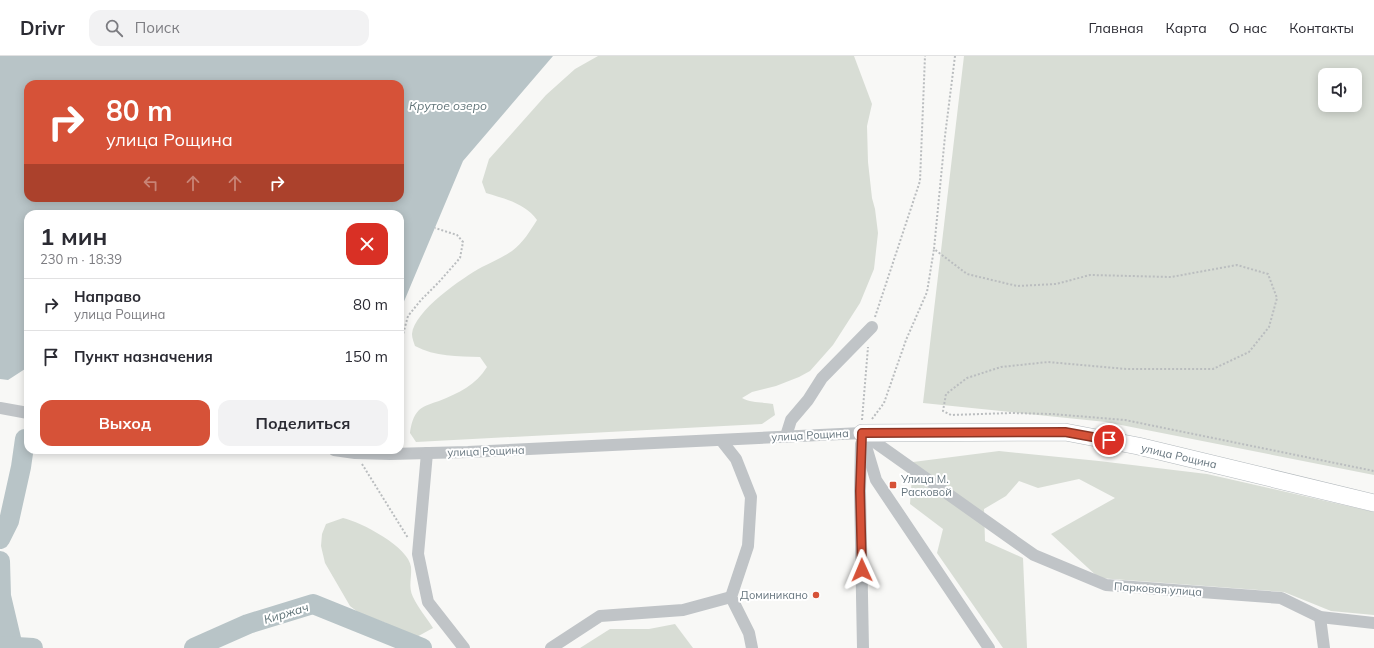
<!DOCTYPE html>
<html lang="ru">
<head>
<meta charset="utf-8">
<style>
	body { margin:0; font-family:Mulish,sans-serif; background:#f2f2f3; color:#2b2b33; height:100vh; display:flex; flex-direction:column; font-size:15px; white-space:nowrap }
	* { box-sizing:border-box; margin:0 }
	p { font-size:13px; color:#7c7c81 }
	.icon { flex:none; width:22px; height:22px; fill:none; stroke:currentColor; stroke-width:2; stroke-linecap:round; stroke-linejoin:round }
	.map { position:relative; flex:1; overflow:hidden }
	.drawer { position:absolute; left:24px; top:154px; width:380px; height:244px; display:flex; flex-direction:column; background:#fff; border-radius:12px; box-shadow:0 2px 10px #0003 }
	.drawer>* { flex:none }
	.top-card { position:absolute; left:24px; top:24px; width:380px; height:122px; border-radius:12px; box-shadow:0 2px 10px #0003; background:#d65238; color:#fff; overflow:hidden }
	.controls { position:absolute; left:1318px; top:12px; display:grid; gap:8px }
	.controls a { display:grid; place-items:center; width:44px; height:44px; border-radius:8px; background:#fff; box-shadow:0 2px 10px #0003; font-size:20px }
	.pin { position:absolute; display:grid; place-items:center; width:34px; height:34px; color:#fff; margin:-17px; border:2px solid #fff; border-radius:50%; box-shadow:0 1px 4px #0007 }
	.me { position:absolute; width:44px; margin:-22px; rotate:359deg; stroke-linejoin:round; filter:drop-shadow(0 0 3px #0008) }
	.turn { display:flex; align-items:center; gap:14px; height:84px; padding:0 16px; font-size:18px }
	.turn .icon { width:52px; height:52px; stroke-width:2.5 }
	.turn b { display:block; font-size:28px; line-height:34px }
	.lanes { display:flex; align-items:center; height:38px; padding:0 16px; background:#0003; justify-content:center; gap:20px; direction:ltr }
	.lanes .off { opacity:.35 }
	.round { display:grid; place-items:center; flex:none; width:42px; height:42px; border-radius:12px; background:#f2f2f3 }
	.head { display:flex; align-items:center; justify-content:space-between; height:68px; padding:0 16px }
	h1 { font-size:24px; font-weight:700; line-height:30px }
	.button { display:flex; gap:8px; margin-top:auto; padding:8px 16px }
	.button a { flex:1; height:46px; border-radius:12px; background:#d65238; color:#fff; font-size:16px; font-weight:700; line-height:46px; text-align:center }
	.button a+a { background:#f2f2f3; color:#2b2b33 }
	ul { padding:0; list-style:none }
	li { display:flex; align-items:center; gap:12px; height:52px; padding:0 16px; border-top:1px solid #e1e1e2 }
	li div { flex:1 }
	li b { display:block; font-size:15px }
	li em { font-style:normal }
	header { display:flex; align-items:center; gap:24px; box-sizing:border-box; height:56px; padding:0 20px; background:#fff; border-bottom:1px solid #e1e1e2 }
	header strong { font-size:19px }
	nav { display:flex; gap:22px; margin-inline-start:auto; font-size:14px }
	.search { width:280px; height:36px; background:#f2f2f3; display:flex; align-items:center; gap:10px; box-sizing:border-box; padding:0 14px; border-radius:12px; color:#7c7c81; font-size:15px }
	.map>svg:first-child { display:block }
	.green { fill:#d8ddd5; fill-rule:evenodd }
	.water { fill:#b8c4c7; fill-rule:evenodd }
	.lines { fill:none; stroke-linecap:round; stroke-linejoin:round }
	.river { stroke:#b8c4c7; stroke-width:20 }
	.secondary-casing { stroke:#b2b8bc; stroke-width:18 }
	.path { stroke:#babdbf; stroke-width:2; stroke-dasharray:2 2; stroke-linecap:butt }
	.street { stroke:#c0c4c7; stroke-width:12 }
	.secondary { stroke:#fff; stroke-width:17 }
	.route-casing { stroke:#8b3524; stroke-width:10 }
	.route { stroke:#d65238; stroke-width:7 }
	.poi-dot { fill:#d65238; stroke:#fff; stroke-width:1.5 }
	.labels { text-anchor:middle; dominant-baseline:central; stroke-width:4; stroke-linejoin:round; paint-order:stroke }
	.street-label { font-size:11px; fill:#66757e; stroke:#fff }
	.poi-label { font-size:11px; fill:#66757e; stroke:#fff; text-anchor:start }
	.water-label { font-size:12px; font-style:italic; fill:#607478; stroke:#fff }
</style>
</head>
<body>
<header>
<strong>Drivr</strong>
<div class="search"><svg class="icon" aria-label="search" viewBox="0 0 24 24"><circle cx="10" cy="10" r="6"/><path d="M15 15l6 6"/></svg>Поиск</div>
<nav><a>Главная</a><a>Карта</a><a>О нас</a><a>Контакты</a></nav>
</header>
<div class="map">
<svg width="1374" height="592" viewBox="0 0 1374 592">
	<rect width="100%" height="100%" fill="#f8f8f6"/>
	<g class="green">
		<path d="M598,0H854L872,48L867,70L868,106L872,142L875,153L878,177L874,213L860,247L833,289L810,315L799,321L776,330L752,336L742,342C751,347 762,346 773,348L775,359L762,368L416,386L410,377C411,369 413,360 419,354C425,349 433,347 439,345C459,337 476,329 487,311L480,301C458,300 435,301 415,290C414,287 412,282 412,278C414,255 462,222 482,211C492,206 503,201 512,195C523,187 530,175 537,164C525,147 505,143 486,137L482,126L489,103L546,39L575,13Z"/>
		<path d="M964,0H1374V419L1106,366L923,347ZM1325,19H1355V49H1325Z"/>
		<path d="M999,395L1099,405L1207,418L1374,456V559L1331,555L1284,536L1099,522L1051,478L1115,442L1079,423L1038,432L1019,425L1006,440L984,453L985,485L1023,502L1027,592H1003L937,497L943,473L910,448L913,406Z"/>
		<path d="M343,462C361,466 409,491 411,511C412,521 408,531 413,541C418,552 427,562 433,572L413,583L386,567L359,557L350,550L325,507L321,490L322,478L326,468Z"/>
		<path d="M675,568L693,592H580L610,573H649Z"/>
	</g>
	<path class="water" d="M0,0H553L463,105L400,255V158H28V314L25,313L8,324L0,323ZM28,28H400V142H28Z"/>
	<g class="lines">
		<g class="river">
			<path d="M0,483L9,465L21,411L25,383"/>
			<path d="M0,505L1,540L13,591"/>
			<path d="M0,590L33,592"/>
			<path d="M194,592L248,568L313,548L422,592"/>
		</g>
		<defs>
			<path id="secondary" d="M862,377L1065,376L1138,390L1374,447"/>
		</defs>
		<use href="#secondary" class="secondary-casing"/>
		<g class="path">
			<path d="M955,0L945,80L934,193L967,218L1017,230L1056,228L1090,219L1171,221L1237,209L1268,218L1277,242L1269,271L1249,296L1213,313H1126L1048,306L1001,311L967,322L946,338L943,355L951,359L1011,357L1052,358L1125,364L1374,415"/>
			<path d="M875,261L920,125L925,0"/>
			<path d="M400,289L408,260L421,244L438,227L460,202L463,186L457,179L435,172"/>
			<path d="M872,363L884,347L906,284L927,236L934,193"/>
			<path d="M862,364L868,291"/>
			<path d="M362,408L408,482"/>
		</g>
		<g class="street">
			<path d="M0,352L28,357"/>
			<path d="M862,377L1034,499L1106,529L1281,542L1320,561L1374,567"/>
			<path d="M862,377L876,424L989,592"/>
			<path d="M786,380L791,364L808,344L822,322L872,271"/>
			<path d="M721,384L736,403L751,441L748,490L731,541L749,577L752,592"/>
			<path d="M861,388L860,435L863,592"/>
			<path d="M334,394L355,397L390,398L468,396L862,377"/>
			<path d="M427,397L418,498L428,546L464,592"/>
			<path d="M1320,561L1324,592"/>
			<path d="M551,592L600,560L683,554L731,541"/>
		</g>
		<use href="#secondary" class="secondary"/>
	</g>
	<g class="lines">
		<defs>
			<path id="route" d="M862,514L860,435L862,377L1065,376L1109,384"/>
		</defs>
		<use href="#route" class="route-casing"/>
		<use href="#route" class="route"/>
	</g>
	<g class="poi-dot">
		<rect x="889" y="425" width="8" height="8" rx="2"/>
		<circle cx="816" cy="539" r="4"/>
	</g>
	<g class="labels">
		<g class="street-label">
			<text transform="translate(810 379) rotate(-3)">улица Рощина</text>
			<text transform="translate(486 395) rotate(-2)">улица Рощина</text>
			<text transform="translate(1179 400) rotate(13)">улица Рощина</text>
			<text transform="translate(1158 533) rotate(4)">Парковая улица</text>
		</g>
		<g class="poi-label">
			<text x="901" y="423">Улица М.<tspan x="901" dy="13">Расковой</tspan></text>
			<text x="808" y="539" text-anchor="end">Доминикано</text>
		</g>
		<g class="water-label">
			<text x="448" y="49">Крутое озеро</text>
			<text transform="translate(286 557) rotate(-17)">Киржач</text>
		</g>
	</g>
</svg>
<div class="controls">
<a><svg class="icon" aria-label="sound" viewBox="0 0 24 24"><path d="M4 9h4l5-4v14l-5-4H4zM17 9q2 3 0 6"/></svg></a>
</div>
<div class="pin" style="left:1109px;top:384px;background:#d93025"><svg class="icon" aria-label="arrive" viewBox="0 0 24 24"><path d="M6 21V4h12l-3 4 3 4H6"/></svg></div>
<svg class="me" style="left:862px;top:514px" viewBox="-20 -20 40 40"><path d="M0-17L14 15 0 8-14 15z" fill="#d65238" stroke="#fff" stroke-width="4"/></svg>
<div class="top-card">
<div class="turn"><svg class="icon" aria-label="right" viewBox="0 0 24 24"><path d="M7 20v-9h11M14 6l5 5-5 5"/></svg><div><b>80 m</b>улица Рощина</div></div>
<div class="lanes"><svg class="icon off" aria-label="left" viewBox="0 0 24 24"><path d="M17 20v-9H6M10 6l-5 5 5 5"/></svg><svg class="icon off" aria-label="ahead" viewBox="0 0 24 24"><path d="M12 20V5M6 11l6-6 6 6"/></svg><svg class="icon off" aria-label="ahead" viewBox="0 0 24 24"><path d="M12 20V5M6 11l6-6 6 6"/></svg><svg class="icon" aria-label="right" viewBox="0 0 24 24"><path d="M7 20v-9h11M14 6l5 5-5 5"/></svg></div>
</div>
<section class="drawer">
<div class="head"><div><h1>1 мин</h1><p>230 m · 18:39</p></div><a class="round" style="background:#d93025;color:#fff"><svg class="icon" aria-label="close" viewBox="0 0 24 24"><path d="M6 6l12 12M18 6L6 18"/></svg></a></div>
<ul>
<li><svg class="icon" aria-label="right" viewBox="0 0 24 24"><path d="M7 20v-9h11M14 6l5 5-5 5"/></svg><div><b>Направо</b><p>улица Рощина</p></div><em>80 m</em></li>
<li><svg class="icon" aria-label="arrive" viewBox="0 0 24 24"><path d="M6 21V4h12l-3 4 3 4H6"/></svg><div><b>Пункт назначения</b></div><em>150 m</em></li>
</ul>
<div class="button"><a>Выход</a><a>Поделиться</a></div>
</section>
</div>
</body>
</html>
